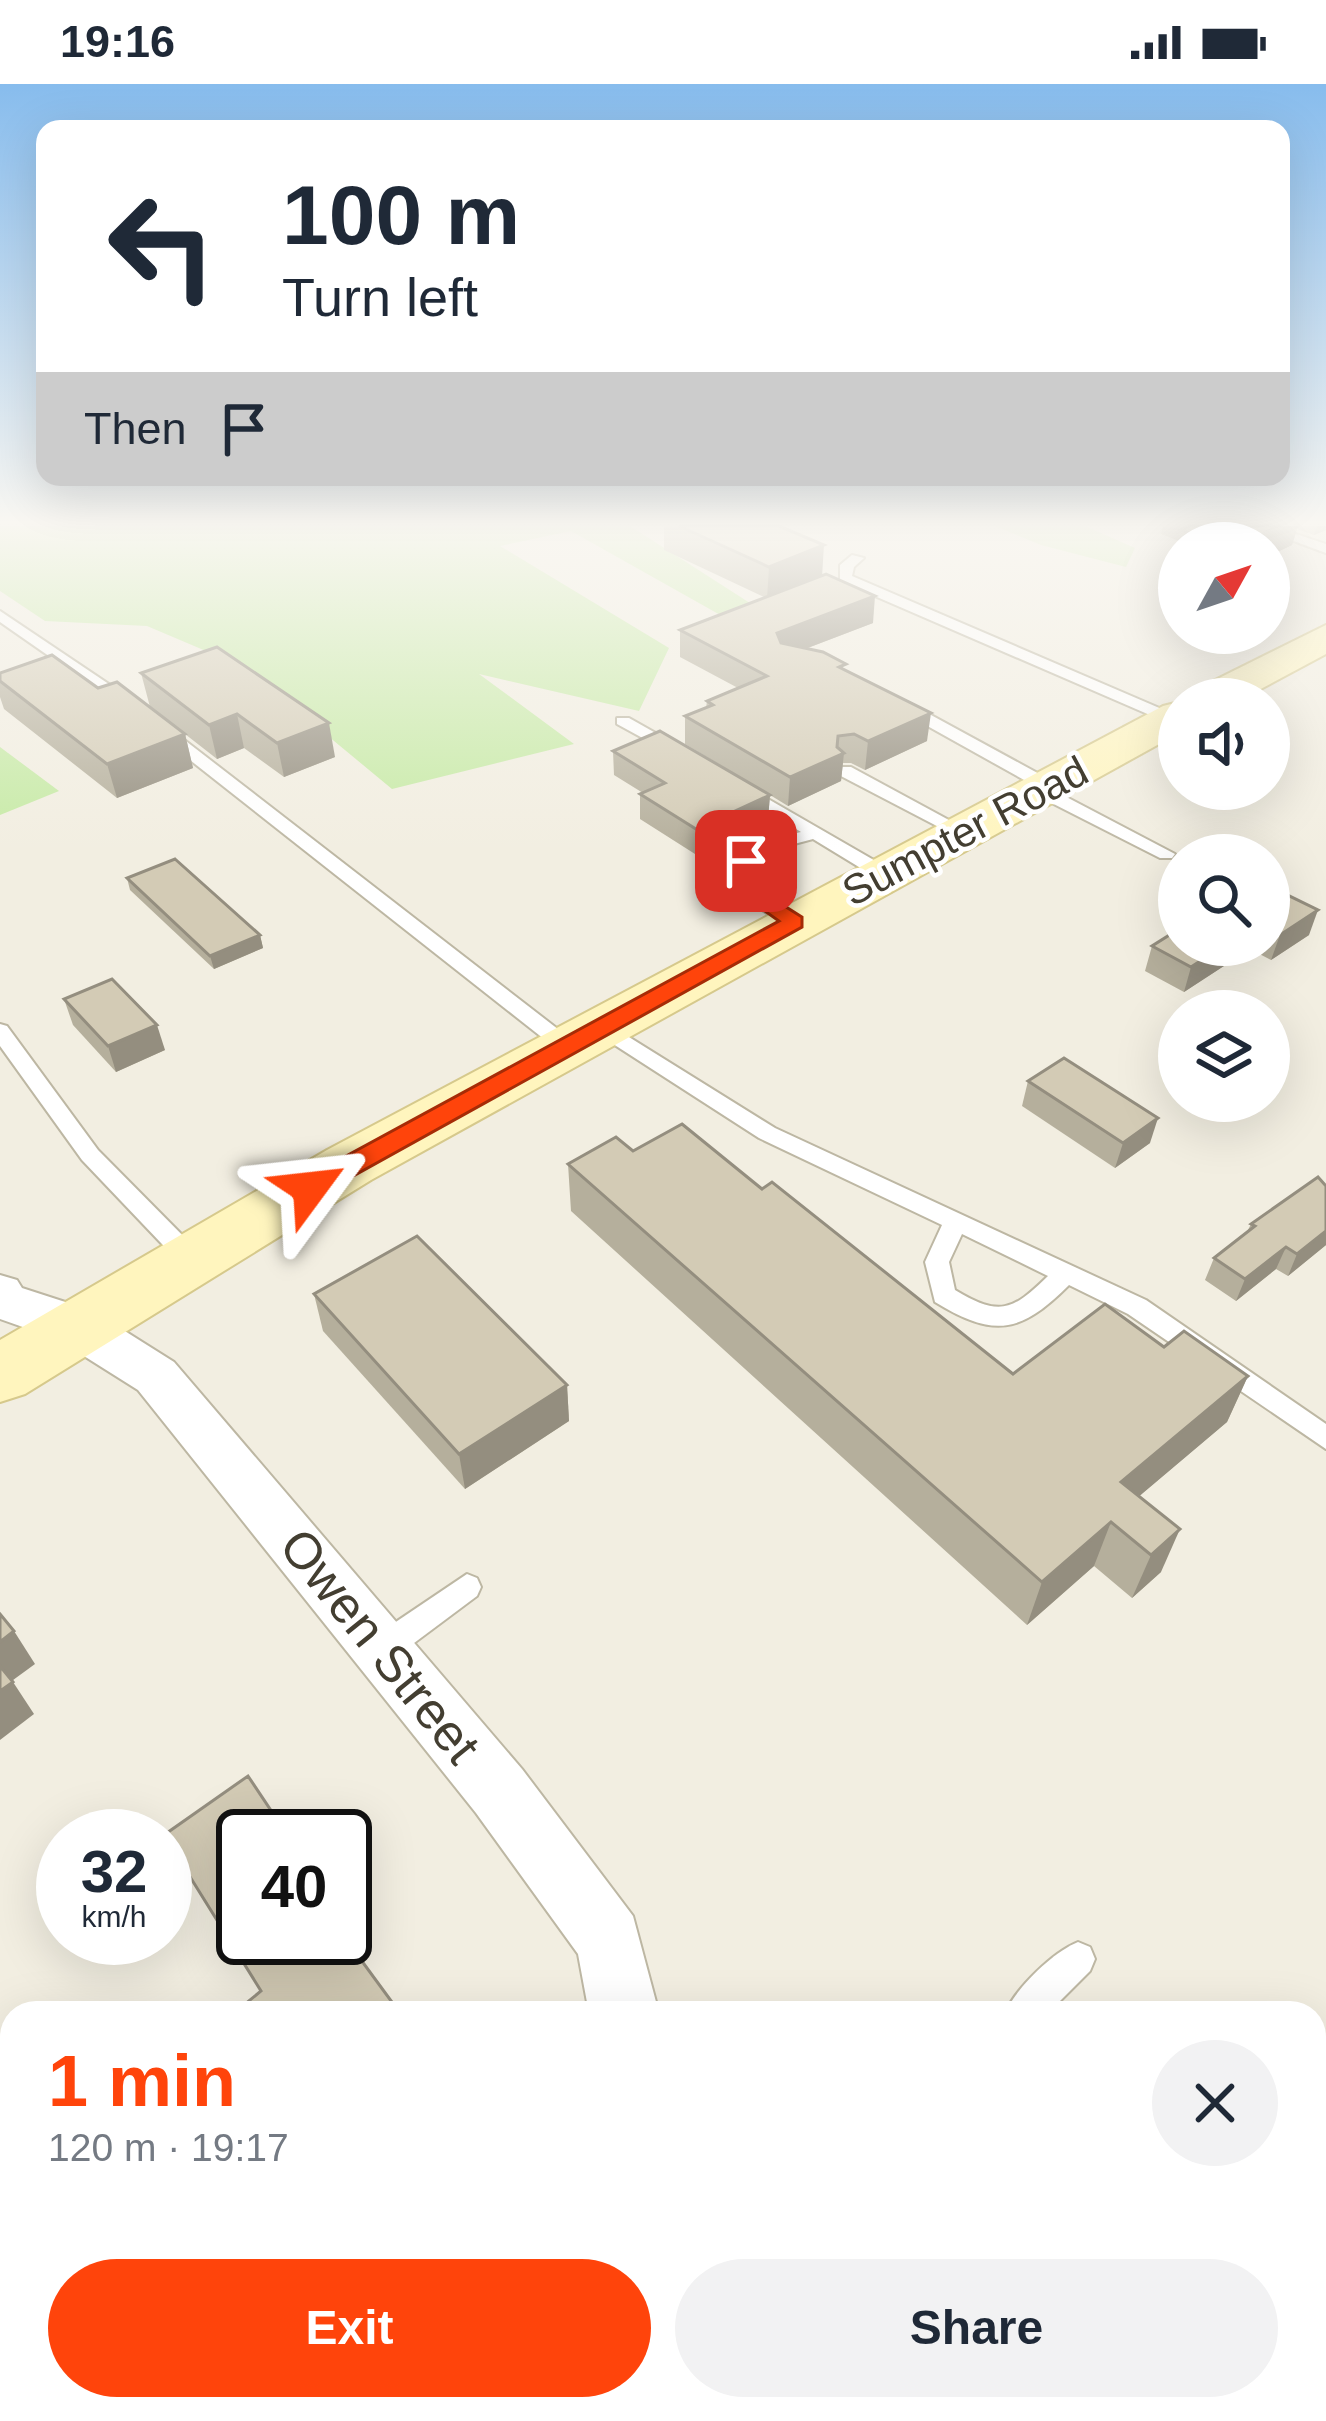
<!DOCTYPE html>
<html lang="en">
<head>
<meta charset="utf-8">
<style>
	body { margin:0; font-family:Arial,sans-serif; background:#f2f2f3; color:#1f2937; height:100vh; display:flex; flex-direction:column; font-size:45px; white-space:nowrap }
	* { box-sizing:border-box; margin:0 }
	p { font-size:39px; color:#747a83 }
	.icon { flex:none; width:66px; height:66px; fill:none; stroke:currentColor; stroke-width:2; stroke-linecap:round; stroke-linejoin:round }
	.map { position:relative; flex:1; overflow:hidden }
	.details { position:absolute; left:0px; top:1917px; width:1326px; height:420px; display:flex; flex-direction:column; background:#fff; border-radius:36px 36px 0 0; box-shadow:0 12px 48px #0002 }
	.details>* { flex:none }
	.guide { position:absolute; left:36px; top:36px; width:1254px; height:366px; border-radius:24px; box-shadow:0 12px 48px #0002; background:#fff; color:#1f2937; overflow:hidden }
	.needle { width:78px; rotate:50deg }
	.controls { position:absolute; left:1158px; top:438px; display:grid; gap:24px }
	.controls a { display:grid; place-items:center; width:132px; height:132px; border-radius:50%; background:#fff; box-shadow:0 12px 48px #0002; font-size:60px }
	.speed { position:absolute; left:36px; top:1725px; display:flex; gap:24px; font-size:60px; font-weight:700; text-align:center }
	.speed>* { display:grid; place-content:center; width:156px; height:156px; border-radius:50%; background:#fff; box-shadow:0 12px 48px #0002; line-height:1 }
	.speed small { font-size:30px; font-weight:400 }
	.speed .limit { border:6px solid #111; border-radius:18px; background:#fff; color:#111 }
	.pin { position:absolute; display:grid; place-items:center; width:102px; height:102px; color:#fff; margin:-51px; border-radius:24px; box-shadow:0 6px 18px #0006 }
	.me { position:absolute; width:132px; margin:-66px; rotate:60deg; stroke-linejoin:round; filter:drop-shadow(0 0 9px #0008) }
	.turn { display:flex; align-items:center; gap:42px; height:252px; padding:0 48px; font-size:54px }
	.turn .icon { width:156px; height:156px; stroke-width:2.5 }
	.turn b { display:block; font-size:84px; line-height:102px }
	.then { display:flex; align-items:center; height:114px; padding:0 48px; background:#0003; gap:24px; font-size:45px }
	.round { display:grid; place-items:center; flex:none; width:126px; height:126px; border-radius:63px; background:#f2f2f3 }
	.head { display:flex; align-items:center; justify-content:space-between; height:204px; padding:0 48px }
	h1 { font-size:72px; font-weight:700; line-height:90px; color:#ff440b }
	.primary-button { display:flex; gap:24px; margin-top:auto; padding:24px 48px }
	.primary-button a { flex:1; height:138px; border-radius:72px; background:#ff440b; color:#fff; font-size:48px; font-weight:700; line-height:138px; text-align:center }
	.primary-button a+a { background:#f2f2f3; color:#1f2937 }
	.status { display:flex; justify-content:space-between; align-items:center; height:84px; padding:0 60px; background:#fff; direction:ltr }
	.status svg { height:33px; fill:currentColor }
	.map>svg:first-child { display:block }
	.green { fill:#c6eaa5 }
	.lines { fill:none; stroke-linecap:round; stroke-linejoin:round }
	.lane-casing { stroke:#bdb7a3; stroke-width:4 }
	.street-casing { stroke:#bdb7a3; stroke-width:4 }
	.secondary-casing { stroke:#d6c98c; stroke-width:4 }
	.lane { fill:#fff; fill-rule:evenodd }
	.street { fill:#fff; fill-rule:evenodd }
	.secondary { fill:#fff5be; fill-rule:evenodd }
	.wall { fill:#b5af9c }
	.shaded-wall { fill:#948e7f }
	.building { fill:#d3cbb5; stroke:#948e7f; stroke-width:3 }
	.route { fill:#ff440b; stroke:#a62c07; stroke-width:3 }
	.labels { text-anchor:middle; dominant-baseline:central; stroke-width:9; stroke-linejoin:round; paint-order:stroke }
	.street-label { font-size:42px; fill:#433e31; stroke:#fff }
	.near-street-label { font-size:51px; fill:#433e31; stroke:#fff }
</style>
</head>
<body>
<div class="status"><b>19:16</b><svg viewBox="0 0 49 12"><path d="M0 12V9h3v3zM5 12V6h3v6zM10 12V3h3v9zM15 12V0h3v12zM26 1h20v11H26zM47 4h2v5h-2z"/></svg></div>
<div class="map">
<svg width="1326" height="2337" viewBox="0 0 1326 2337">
	<rect width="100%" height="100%" fill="#f2eee1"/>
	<g class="green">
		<path d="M0,442H630L753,521L738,541L571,447L500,462L669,564L639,627L479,590L574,660L392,705L246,584L147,542L45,537L0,507Z"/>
		<path d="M995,442H1085L1135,464L1126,483L1041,461Z"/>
		<path d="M0,663L59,707L0,731Z"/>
	</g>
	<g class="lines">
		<defs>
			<g id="lane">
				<path d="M1253,442H1272L1326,460V469Z"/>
				<path d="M852,471L864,474L854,483L852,492L1178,632L1179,637L1166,638L840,497V481Z"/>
				<path d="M0,527L137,619V625H125L0,538Z"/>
				<path d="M897,619H909L1054,698L1053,706L1175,770L1172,774H1160L1034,710L1031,706L1035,702L897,625Z"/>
				<path d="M617,634H629L684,665L670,669L617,640Z"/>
				<path d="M157,644H169L572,956L575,961L572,966H558L157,650Z"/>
				<path d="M839,683H851L971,748L962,753L956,752L839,691Z"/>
				<path d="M742,700L891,786L893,790L884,796L877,794L813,755L779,764L755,779L758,807L804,838L794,844L787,842L742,813L737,777L767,756L801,748L736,709V701Z"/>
				<path d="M600,935L775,1044L1146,1216L1326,1340V1365L1128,1230L1069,1201C1020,1250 994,1254 935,1218L925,1178L942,1141L759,1054L593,947L590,942ZM962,1150L1048,1192C1012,1227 1000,1233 955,1206L949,1178Z"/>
				<path d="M0,940L7,942L98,1066L199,1168L202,1174L199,1180H181L82,1076L0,962Z"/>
				<path d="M467,1490L477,1494L481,1503L477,1512L394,1574L383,1578L372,1574L368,1564L372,1554Z"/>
				<path d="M1078,1858L1090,1863L1095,1875L1090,1887L1048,1929H1005C1016,1904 1053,1868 1078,1858Z"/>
				<path d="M431,2325H478L473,2337H426Z"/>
				<path d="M673,2325H717L722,2337H678Z"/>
			</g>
			<path id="street" d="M0,1191L17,1196L22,1204L93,1227L174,1278L522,1685L633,1832L659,1929H589L578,1870L476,1729L138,1306L57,1255L0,1235Z"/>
			<g id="secondary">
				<path d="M1326,541V570L1242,615H1188L1195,606Z"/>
				<path d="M1179,618V649L371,1096L25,1310L0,1318V1256L327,1066L1163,622Z"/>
			</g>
		</defs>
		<use href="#lane" class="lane-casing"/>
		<use href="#street" class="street-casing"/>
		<use href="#secondary" class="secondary-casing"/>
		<use href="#lane" class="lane"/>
		<use href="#street" class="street"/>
		<use href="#secondary" class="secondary"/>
	</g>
	<g class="wall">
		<path d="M664,442H779L822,491L873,539L805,565L845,586L927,657L865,686L851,679H843L841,697L788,722L770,711L768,735L695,770L640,735V710L643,709L614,691L613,667L752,700L685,660V632L706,624L707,617L738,604L680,573V546L764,513L664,466Z"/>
		<path d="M1163,442H1326V446L1314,451L1297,445L1292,461L1269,472V459H1179V478L1174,476L1179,457L1161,450Z"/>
		<path d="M0,589L150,623L141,589L335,673L284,693L244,664L217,675L185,650L193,684L117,714L4,625L0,613Z"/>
		<path d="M127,794L260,851L263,864L214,885L130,806Z"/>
		<path d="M1269,802L1309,851L1271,876L1250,865L1184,908L1145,887L1152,862L1269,861Z"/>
		<path d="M64,915L165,966L116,988L73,941Z"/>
		<path d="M1028,997L1150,1059L1115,1084L1022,1022Z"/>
		<path d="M633,1067L762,1105L1013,1290L1164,1263L1248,1292L1227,1338L1139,1412L1161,1488L1132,1514L1094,1482L1027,1541L571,1127L568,1080Z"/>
		<path d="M1251,1140L1326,1161L1288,1192L1276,1185L1236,1217L1205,1196L1214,1174L1247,1148Z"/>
		<path d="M314,1210L567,1301L569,1337L465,1405L323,1247Z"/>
	</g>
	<g class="shaded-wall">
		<path d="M1279,442H1298L1292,461L1269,472V459H1241Z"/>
		<path d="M1317,442H1326V446L1314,451Z"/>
		<path d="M824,461L822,493L767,515L769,483Z"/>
		<path d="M875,512L873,539L776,576L777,549Z"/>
		<path d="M931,629L927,657L865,686L868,657Z"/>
		<path d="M237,630L244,664L217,675L209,641Z"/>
		<path d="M329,639L335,673L284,693L277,659Z"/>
		<path d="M185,650L193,684L117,714L107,680Z"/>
		<path d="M844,669L841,697L788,722L790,693Z"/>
		<path d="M770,711L768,735L695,770L696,745Z"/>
		<path d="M1318,826L1309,851L1271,876L1280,851Z"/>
		<path d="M260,851L263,864L214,885L210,872Z"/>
		<path d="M1225,861H1251L1250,865L1184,908L1191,883Z"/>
		<path d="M157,941L165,966L116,988L108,962Z"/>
		<path d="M1158,1034L1150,1059L1115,1084L1123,1059Z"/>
		<path d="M1326,1147V1161L1288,1192L1297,1170Z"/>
		<path d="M1286,1163L1276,1185L1236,1217L1245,1195Z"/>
		<path d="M1248,1292L1227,1338L1104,1442L1121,1398Z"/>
		<path d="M567,1301L569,1337L465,1405L459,1370Z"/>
		<path d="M1111,1438L1094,1482L1027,1541L1042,1498Z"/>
		<path d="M1180,1445L1161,1488L1132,1514L1151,1471Z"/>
		<path d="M14,1547L35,1580L9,1599L0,1586V1558Z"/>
		<path d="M13,1598L34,1630L0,1656V1607Z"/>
	</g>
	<g class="building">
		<path d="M679,442H779L824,461L769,483Z"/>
		<path d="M1191,442H1279L1241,459H1217L1181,446Z"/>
		<path d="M826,490L875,512L777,549L781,559L823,568L846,580L839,583L931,629L868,657L854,650L838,652L837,663L844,669L790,693L685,632L713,621L707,617L767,592L680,546Z"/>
		<path d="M217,563L329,639L277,659L237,630L209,641L141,589Z"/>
		<path d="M52,571L98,604L117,598L185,650L107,680L0,597V589Z"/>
		<path d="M660,647L770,711L696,745L640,710L665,699L613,667Z"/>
		<path d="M175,775L260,851L210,872L127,794Z"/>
		<path d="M1269,802L1318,826L1280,851L1269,845Z"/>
		<path d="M1179,845V861H1225L1191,883L1152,862Z"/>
		<path d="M112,895L157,941L108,962L64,915Z"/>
		<path d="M1064,974L1158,1034L1123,1059L1028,997Z"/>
		<path d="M682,1040L762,1105L772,1098L1013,1290L1105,1220L1164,1263L1184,1247L1248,1292L1121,1398L1180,1445L1151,1471L1111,1438L1042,1498L568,1080L616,1053L633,1067Z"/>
		<path d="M1318,1093L1326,1102V1147L1297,1170L1286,1163L1245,1195L1214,1174L1255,1142L1251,1140Z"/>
		<path d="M417,1152L567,1301L459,1370L314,1210Z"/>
		<path d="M0,1530L14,1547L0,1558Z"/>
		<path d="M0,1582L13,1598L0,1607Z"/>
		<path d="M248,1692L288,1752H243V1854H345L400,1929H234L261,1907L164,1751Z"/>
	</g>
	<linearGradient id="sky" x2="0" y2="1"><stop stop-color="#87bced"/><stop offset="0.57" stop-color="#f9f7f2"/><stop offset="1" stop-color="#f9f7f2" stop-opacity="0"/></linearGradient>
	<rect width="1326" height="769" fill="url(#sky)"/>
	<path class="route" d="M746,770L756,777L759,806L802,833V843L319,1111H300L296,1104L300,1097L779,837L738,808L735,777Z"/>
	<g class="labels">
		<g class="street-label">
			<text transform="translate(965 747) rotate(-28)">Sumpter Road</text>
		</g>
		<g class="near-street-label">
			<text transform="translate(380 1562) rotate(51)">Owen Street</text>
		</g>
	</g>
</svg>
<div class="controls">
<a><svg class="needle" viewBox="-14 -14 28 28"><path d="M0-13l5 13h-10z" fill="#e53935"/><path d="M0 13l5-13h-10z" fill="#747a83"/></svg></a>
<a><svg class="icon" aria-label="sound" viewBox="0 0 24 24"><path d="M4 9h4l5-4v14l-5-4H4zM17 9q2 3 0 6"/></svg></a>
<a><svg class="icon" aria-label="search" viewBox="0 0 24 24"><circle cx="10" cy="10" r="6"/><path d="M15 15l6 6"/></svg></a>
<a><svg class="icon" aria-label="layers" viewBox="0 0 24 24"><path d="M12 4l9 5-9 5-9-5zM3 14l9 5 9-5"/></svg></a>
</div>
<div class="speed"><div>32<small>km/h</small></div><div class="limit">40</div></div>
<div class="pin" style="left:746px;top:777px;background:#d93025"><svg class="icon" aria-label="arrive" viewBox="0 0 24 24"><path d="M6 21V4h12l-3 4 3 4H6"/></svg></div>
<svg class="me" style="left:310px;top:1104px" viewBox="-20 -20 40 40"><path d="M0-17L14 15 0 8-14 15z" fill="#ff440b" stroke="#fff" stroke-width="4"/></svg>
<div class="guide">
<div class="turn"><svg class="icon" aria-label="left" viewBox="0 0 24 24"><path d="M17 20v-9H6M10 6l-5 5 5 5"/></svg><div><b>100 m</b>Turn left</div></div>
<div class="then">Then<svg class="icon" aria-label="arrive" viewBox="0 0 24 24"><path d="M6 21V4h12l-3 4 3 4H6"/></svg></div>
</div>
<section class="details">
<div class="head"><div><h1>1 min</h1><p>120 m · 19:17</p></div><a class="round"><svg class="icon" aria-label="close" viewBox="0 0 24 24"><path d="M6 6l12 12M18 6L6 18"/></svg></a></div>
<div class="primary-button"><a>Exit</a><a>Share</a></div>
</section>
</div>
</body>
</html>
